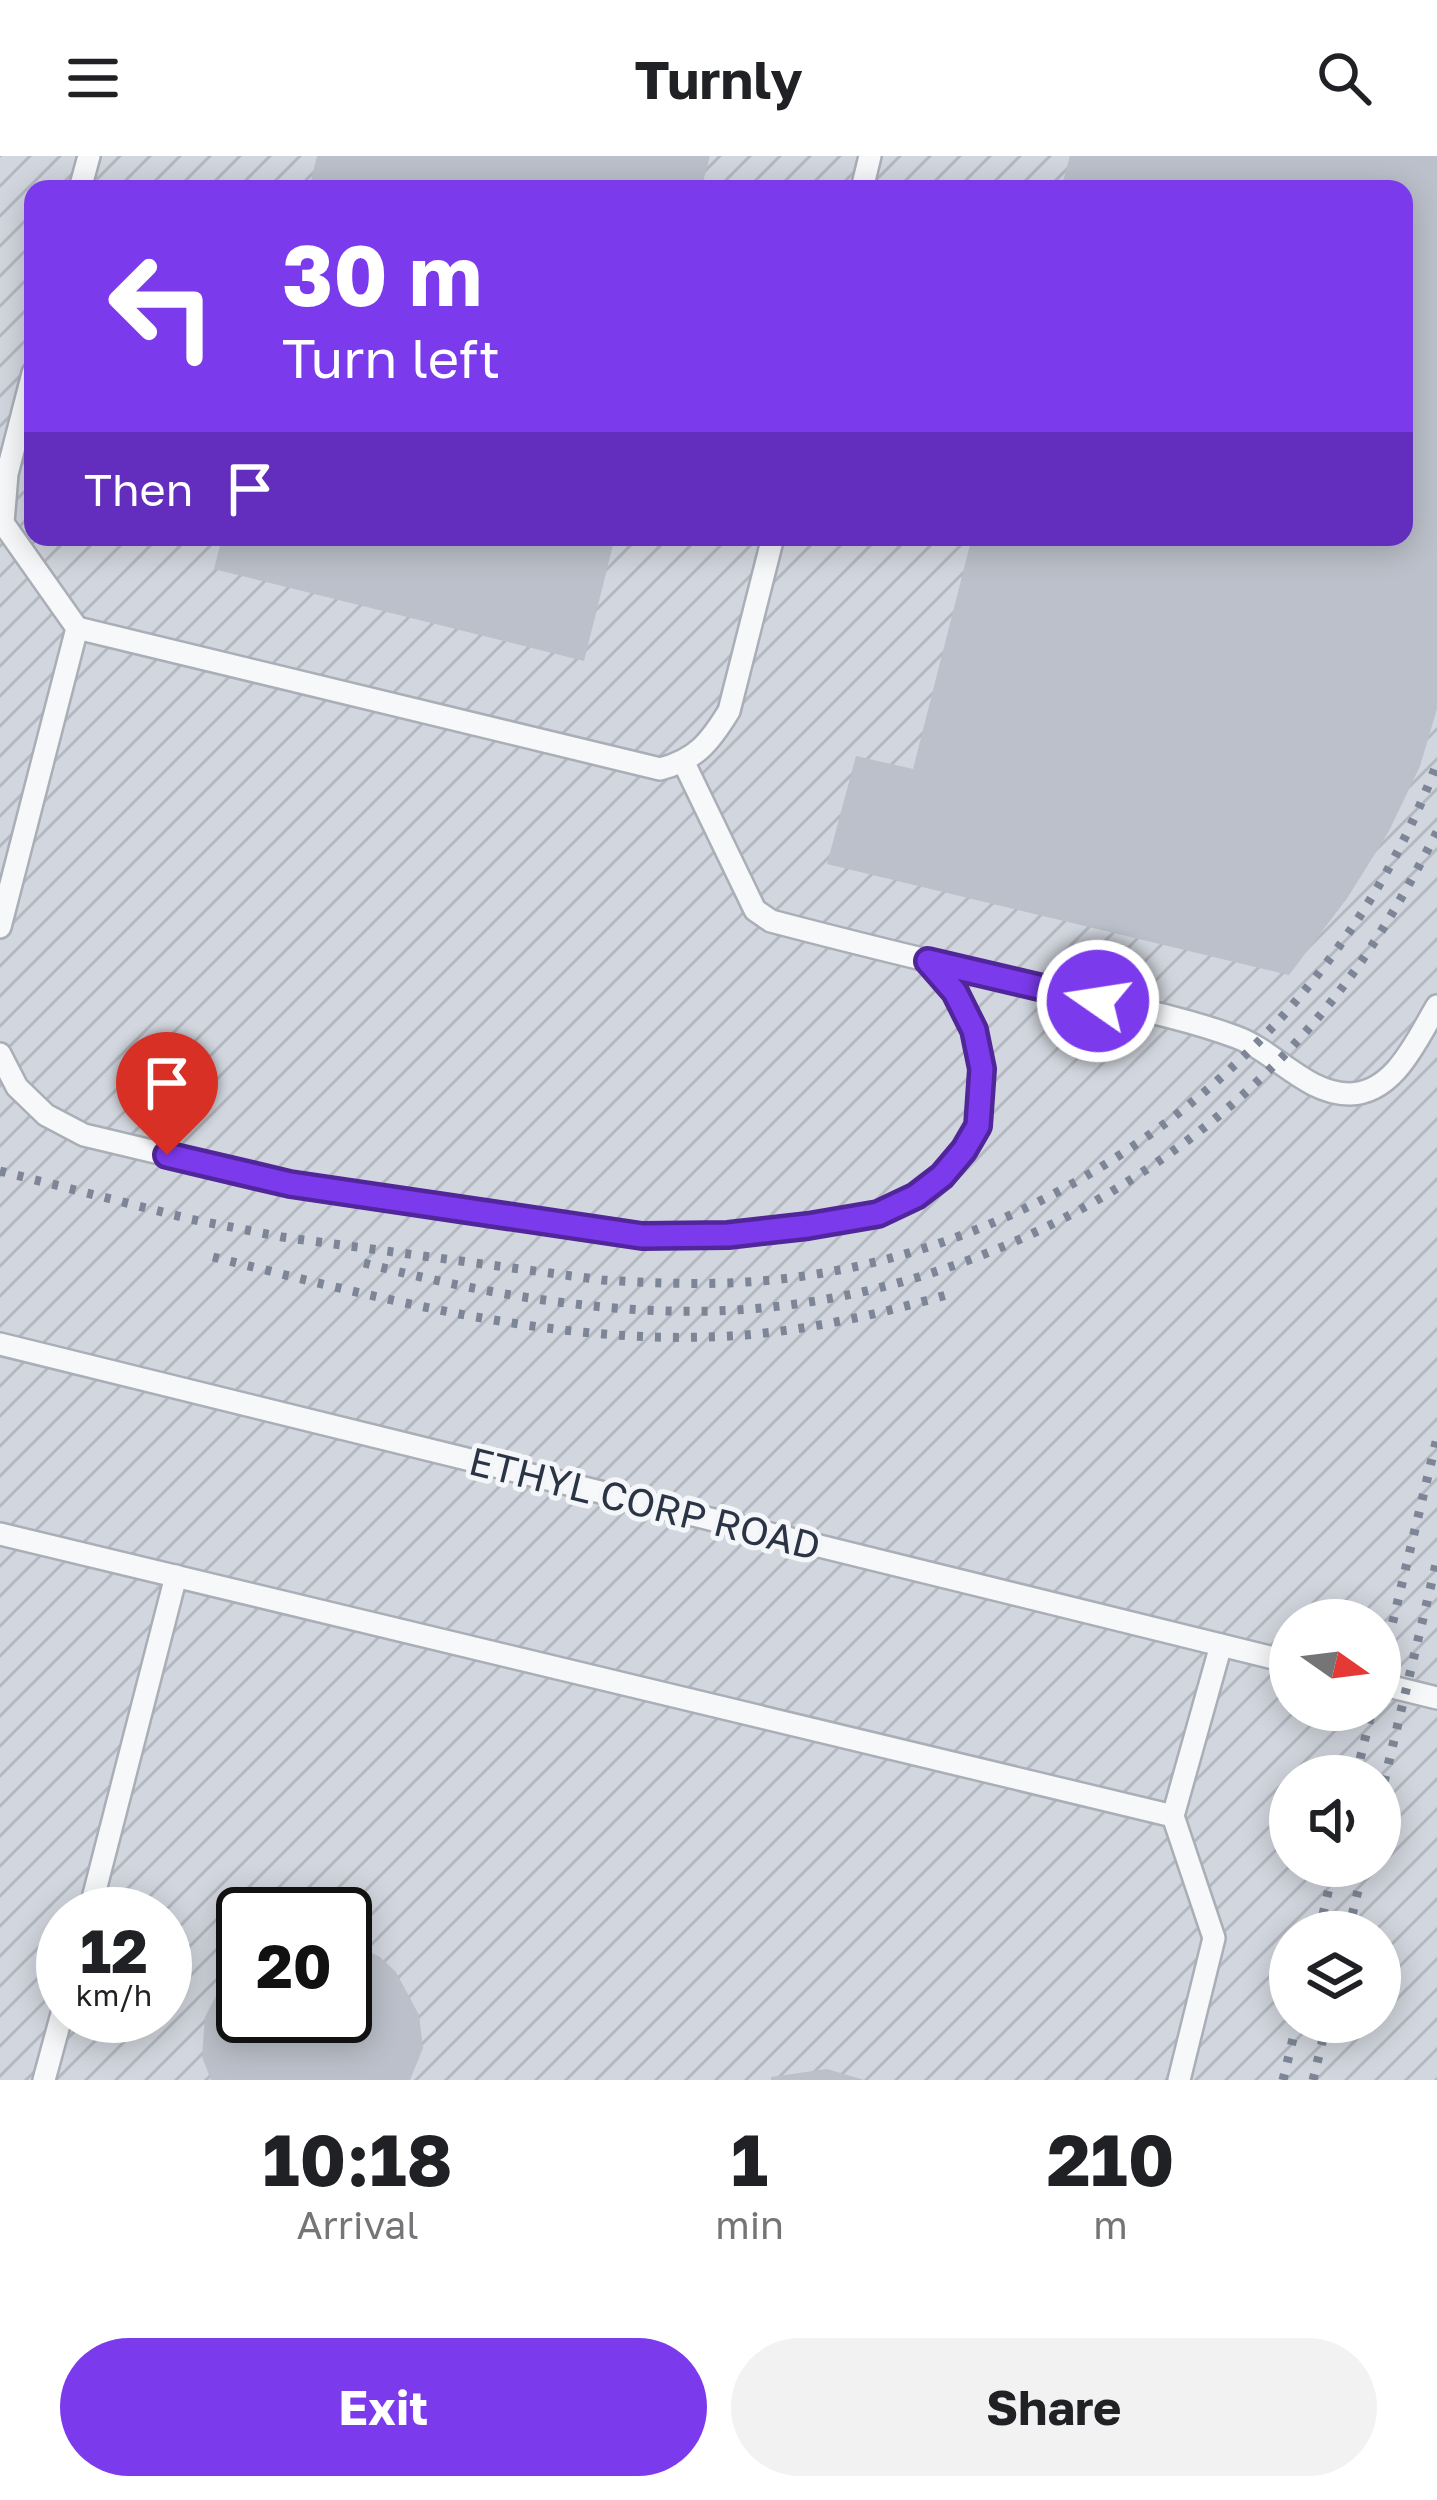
<!DOCTYPE html>
<html lang="en">
<head>
<meta charset="utf-8">
<style>
	body { margin:0; font-family:"Golos Text",sans-serif; background:#f2f2f2; color:#202124; height:100vh; display:flex; flex-direction:column; font-size:45px; white-space:nowrap }
	* { box-sizing:border-box; margin:0 }
	p { font-size:39px; color:#757577 }
	.icon { flex:none; width:66px; height:66px; fill:none; stroke:currentColor; stroke-width:2; stroke-linecap:round; stroke-linejoin:round }
	.map { position:relative; height:1924px; overflow:hidden }
	.sheet { display:flex; flex-direction:column; background:#fff; flex:1 }
	.sheet>* { flex:none }
	.banner { position:absolute; left:24px; top:24px; width:1389px; height:366px; border-radius:24px; box-shadow:0 6px 30px #0003; background:#7c3aed; color:#fff; overflow:hidden }
	.needle { width:78px; rotate:104deg }
	.fabs { position:absolute; left:1269px; top:1443px; display:grid; gap:24px }
	.fabs a { display:grid; place-items:center; width:132px; height:132px; border-radius:50%; background:#fff; box-shadow:0 6px 30px #0003; font-size:60px }
	.speed { position:absolute; left:36px; top:1731px; display:flex; gap:24px; font-size:60px; font-weight:700; text-align:center }
	.speed>* { display:grid; place-content:center; width:156px; height:156px; border-radius:50%; background:#fff; box-shadow:0 6px 30px #0003; line-height:1 }
	.speed small { font-size:30px; font-weight:400 }
	.speed .limit { border:6px solid #111; border-radius:18px; background:#fff; color:#111 }
	.pin { position:absolute; display:grid; place-items:center; width:102px; height:102px; color:#fff; margin:-123px -51px; border-radius:50% 50% 50% 0; rotate:-45deg; box-shadow:0 0 12px #0007 }
	.pin .icon { rotate:45deg }
	.me { position:absolute; width:132px; margin:-66px; rotate:283deg; stroke-linejoin:round; filter:drop-shadow(0 0 9px #0008) }
	.turn { display:flex; align-items:center; gap:42px; height:252px; padding:0 60px; font-size:54px }
	.turn .icon { width:156px; height:156px; stroke-width:2.5 }
	.turn b { display:block; font-size:84px; line-height:102px }
	.then { display:flex; align-items:center; height:114px; padding:0 60px; background:#0003; gap:24px; font-size:45px }
	.eta { display:flex; justify-content:space-evenly; align-items:center; height:204px; text-align:center }
	.eta b { font-size:72px; font-weight:700; line-height:84px }
	.button { display:flex; gap:24px; margin-top:auto; padding:24px 60px }
	.button a { flex:1; height:138px; border-radius:72px; background:#7c3aed; color:#fff; font-size:48px; font-weight:700; line-height:138px; text-align:center }
	.button a+a { background:#f2f2f2; color:#202124 }
	header { display:flex; justify-content:space-between; align-items:center; height:156px; padding:0 60px; background:#fff; font-size:54px; font-weight:700 }
	.map>svg:first-child { display:block }
	.industrial { fill:url(#industrial-furrows); fill-rule:evenodd }
	.building { fill:#bbc0ca }
	.lines { fill:none; stroke-linecap:round; stroke-linejoin:round }
	.lane-casing { stroke:#a9aeb7; stroke-width:26 }
	.lane { stroke:#f7f8fa; stroke-width:21 }
	.rail { stroke:#7d8696; stroke-width:9; stroke-dasharray:6 12; stroke-linecap:butt }
	.route-casing { stroke:#51269a; stroke-width:30 }
	.route { stroke:#7c3aed; stroke-width:21 }
	.labels { text-anchor:middle; dominant-baseline:central; stroke-width:10; stroke-linejoin:round; paint-order:stroke }
	.street-label { font-size:39px; fill:#2b3445; stroke:#f4f6f9 }
</style>
</head>
<body>
<header><svg class="icon" aria-label="menu" viewBox="0 0 24 24"><path d="M4 6h16M4 12h16M4 18h16"/></svg>Turnly<svg class="icon" aria-label="search" viewBox="0 0 24 24"><circle cx="10" cy="10" r="6"/><path d="M15 15l6 6"/></svg></header>
<div class="map">
<svg width="1437" height="1924" viewBox="0 0 1437 1924">
	<defs>
		<pattern id="industrial-furrows" width="10" height="10" patternUnits="userSpaceOnUse" patternTransform="scale(3)"><rect width="10" height="10" fill="#d2d6de"/><path d="M-1 1l2-2M0 10L10 0M9 11l2-2" fill="none" stroke="#b4b8c0"/></pattern>
	</defs>
	<rect width="100%" height="100%" fill="#e4e7ec"/>
	<path class="industrial" d="M0,0H1437V1924H0ZM33,33H1404V381H33ZM1290,1464H1380V1554H1290ZM1290,1620H1380V1710H1290ZM63,1758H165V1860H63ZM243,1758H345V1860H243ZM1290,1776H1380V1866H1290Z"/>
	<g class="building">
		<path d="M317,0H710L701,33H309Z"/>
		<path d="M1070,0H1437V553L1420,610L1389,675L1348,741L1289,819L827,708L856,600L913,613L972,381H1404V33H1061Z"/>
		<path d="M222,381H615L584,505L214,413Z"/>
		<path d="M345,1784L380,1801L396,1816L419,1859L423,1892L410,1924H211L202,1901L205,1861L228,1817L243,1808V1860H345Z"/>
		<path d="M827,1913L864,1924H771V1921Z"/>
	</g>
	<g class="lines">
		<defs>
			<g id="lane">
				<path d="M80,33L89,0"/>
				<path d="M862,33L870,0"/>
				<path d="M77,472L660,613C696,604 710,586 729,555L773,381"/>
				<path d="M684,607L755,754L771,765C866,790 962,813 1058,835C1117,849 1179,860 1236,881C1275,895 1306,938 1350,938C1395,937 1417,883 1437,850"/>
				<path d="M0,771L77,472L3,367L7,318L33,217"/>
				<path d="M0,898L17,931L46,959L84,979L290,1028L463,1055L642,1080L728,1079L808,1070L878,1058L916,1040L942,1020L964,994L978,970L982,913L974,873L955,836L928,805"/>
				<path d="M0,1188L1290,1506"/>
				<path d="M0,1378L1173,1660"/>
				<path d="M1380,1528L1437,1542"/>
				<path d="M89,1758L176,1420"/>
				<path d="M44,1924L63,1854"/>
				<path d="M1179,1924L1214,1782L1173,1660L1221,1489"/>
			</g>
		</defs>
		<use href="#lane" class="lane-casing"/>
		<use href="#lane" class="lane"/>
		<g class="rail">
			<path d="M0,1015L190,1063L282,1081L602,1124C650,1127 699,1129 747,1126C1052,1106 1332,892 1437,607"/>
			<path d="M213,1101C383,1143 568,1193 745,1179C815,1173 883,1157 950,1138"/>
			<path d="M364,1107C464,1133 566,1152 669,1155C931,1163 1200,1028 1353,817C1385,773 1412,724 1437,676"/>
			<path d="M1380,1519L1437,1282"/>
			<path d="M1356,1620L1372,1554"/>
			<path d="M1380,1643L1437,1404"/>
			<path d="M1319,1776L1334,1710"/>
			<path d="M1348,1776L1364,1710"/>
			<path d="M1283,1924L1297,1866"/>
			<path d="M1313,1924L1327,1866"/>
		</g>
	</g>
	<g class="lines">
		<defs>
			<path id="route" d="M167,999L290,1028L642,1080L728,1079L808,1070L878,1058L916,1040L942,1020L964,994L978,970L982,913L974,874L955,836L928,805L1098,845"/>
		</defs>
		<use href="#route" class="route-casing"/>
		<use href="#route" class="route"/>
	</g>
	<g class="labels">
		<g class="street-label">
			<text transform="translate(645 1347) rotate(14)">ETHYL CORP ROAD</text>
		</g>
	</g>
</svg>
<div class="fabs">
<a><svg class="needle" viewBox="-14 -14 28 28"><path d="M0-13l5 13h-10z" fill="#e53935"/><path d="M0 13l5-13h-10z" fill="#757577"/></svg></a>
<a><svg class="icon" aria-label="sound" viewBox="0 0 24 24"><path d="M4 9h4l5-4v14l-5-4H4zM17 9q2 3 0 6"/></svg></a>
<a><svg class="icon" aria-label="layers" viewBox="0 0 24 24"><path d="M12 4l9 5-9 5-9-5zM3 14l9 5 9-5"/></svg></a>
</div>
<div class="speed"><div>12<small>km/h</small></div><div class="limit">20</div></div>
<div class="pin" style="left:167px;top:999px;background:#d93025"><svg class="icon" aria-label="arrive" viewBox="0 0 24 24"><path d="M6 21V4h12l-3 4 3 4H6"/></svg></div>
<svg class="me" style="left:1098px;top:845px" viewBox="-20 -20 40 40"><circle r="17" fill="#7c3aed" stroke="#fff" stroke-width="3"/><path d="M0-11L8 9 0 5-8 9z" fill="#fff"/></svg>
<div class="banner">
<div class="turn"><svg class="icon" aria-label="left" viewBox="0 0 24 24"><path d="M17 20v-9H6M10 6l-5 5 5 5"/></svg><div><b>30 m</b>Turn left</div></div>
<div class="then">Then<svg class="icon" aria-label="arrive" viewBox="0 0 24 24"><path d="M6 21V4h12l-3 4 3 4H6"/></svg></div>
</div>
</div>
<section class="sheet">
<div class="eta">
<div><b>10:18</b><p>Arrival</p></div>
<div><b>1</b><p>min</p></div>
<div><b>210</b><p>m</p></div>
</div>
<div class="button"><a>Exit</a><a>Share</a></div>
</section>
</body>
</html>
